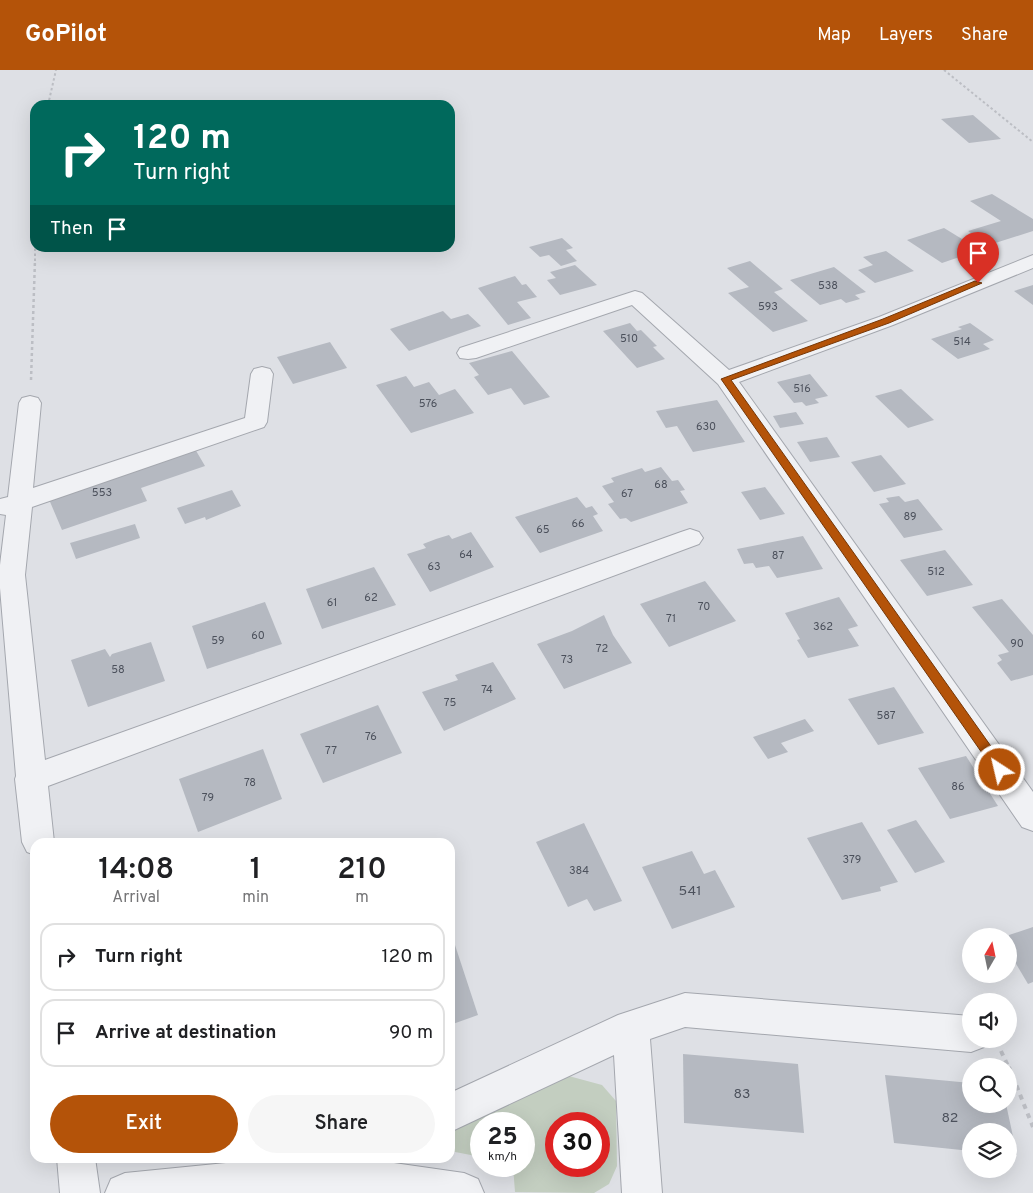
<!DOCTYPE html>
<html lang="en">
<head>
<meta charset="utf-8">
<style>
	body { margin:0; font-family:Overpass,sans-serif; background:#f6f6f6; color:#202124; height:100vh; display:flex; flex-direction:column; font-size:19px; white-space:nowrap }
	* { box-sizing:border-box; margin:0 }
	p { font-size:16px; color:#757577 }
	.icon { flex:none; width:28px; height:28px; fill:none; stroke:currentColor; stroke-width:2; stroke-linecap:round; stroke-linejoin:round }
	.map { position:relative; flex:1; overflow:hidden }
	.drawer { position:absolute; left:30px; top:768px; width:425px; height:325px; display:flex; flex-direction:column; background:#fff; border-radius:15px; box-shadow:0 5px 20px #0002 }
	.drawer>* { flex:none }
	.hud { position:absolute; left:30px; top:30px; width:425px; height:152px; border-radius:15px; box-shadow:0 5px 20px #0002; background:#00695c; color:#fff; overflow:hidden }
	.needle { width:32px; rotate:9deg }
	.fabs { position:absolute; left:962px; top:858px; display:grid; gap:10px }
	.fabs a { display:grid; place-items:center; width:55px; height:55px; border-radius:50%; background:#fff; box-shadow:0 5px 20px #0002; font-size:25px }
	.speed { position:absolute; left:470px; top:1042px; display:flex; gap:10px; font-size:25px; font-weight:700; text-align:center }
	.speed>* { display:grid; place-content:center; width:65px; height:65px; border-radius:50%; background:#fff; box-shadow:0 5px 20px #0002; line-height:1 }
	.speed small { font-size:12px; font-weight:400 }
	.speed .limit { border:8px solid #d22; background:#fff; color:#111 }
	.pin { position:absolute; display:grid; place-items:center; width:42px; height:42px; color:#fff; margin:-51px -21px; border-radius:50% 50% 50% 0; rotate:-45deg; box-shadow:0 0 5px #0007 }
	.pin .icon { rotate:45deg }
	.me { position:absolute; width:55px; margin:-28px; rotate:325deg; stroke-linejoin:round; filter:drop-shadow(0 0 4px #0008) }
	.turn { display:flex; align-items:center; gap:18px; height:105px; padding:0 20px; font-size:22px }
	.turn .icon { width:65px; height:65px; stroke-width:2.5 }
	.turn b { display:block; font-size:35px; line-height:42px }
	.then { display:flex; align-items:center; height:48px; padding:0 20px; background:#0003; gap:10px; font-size:19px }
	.eta { display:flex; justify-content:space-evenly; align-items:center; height:85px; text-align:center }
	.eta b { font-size:30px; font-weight:600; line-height:35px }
	.action { display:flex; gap:10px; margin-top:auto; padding:10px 20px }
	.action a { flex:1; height:58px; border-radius:30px; background:#b45309; color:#fff; font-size:20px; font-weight:600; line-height:58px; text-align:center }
	.action a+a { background:#f6f6f6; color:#202124 }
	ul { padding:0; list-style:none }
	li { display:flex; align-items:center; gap:15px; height:68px; margin:0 10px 8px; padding:0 10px; border:2px solid #e0e0e0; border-radius:15px }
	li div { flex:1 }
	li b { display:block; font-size:19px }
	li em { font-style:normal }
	header { display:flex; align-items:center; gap:30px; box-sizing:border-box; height:70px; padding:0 25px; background:#b45309; color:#fff }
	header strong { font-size:24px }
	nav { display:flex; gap:28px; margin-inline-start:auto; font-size:18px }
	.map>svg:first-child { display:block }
	.green { fill:#c3cec0; fill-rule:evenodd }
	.building { fill:#b5b9c1 }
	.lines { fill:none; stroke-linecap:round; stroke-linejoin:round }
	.minor-casing { stroke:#a4a7ae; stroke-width:2 }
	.path-far2 { stroke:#bcbec4; stroke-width:2; stroke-dasharray:2.5 2.5; stroke-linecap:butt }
	.path-far1 { stroke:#bcbec4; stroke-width:2.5; stroke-dasharray:3 3; stroke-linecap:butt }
	.path { stroke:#bcbec4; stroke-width:4; stroke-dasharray:5 5; stroke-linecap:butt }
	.minor { fill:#f0f1f4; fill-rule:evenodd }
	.route { fill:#b45309; stroke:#753606 }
	.labels { text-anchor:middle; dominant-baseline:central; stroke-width:4; stroke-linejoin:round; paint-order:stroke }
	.number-label { font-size:11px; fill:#4c515c }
	.near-number-label { font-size:14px; fill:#4c515c }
</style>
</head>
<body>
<header>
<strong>GoPilot</strong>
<nav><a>Map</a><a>Layers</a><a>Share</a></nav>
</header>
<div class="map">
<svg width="1033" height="1123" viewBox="0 0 1033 1123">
	<rect width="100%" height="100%" fill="#dee0e5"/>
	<path class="green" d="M565,1005L602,1015L616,1031L617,1096L609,1114L594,1123L515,1122L513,1096H524V1054H481V1087L450,1081V1059ZM556,1054H599V1096H556Z"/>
	<g class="building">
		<path d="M973,45L1001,69L969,73L941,49Z"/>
		<path d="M992,124L1033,149V161L989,175L968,161L1001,151L970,131Z"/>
		<path d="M944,158L980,180L942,193L907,170Z"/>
		<path d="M562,168L573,178L566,180L577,191L561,196L549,185L540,187L529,177Z"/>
		<path d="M886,181L914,201L875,213L858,200L873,195L863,187Z"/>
		<path d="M750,191L783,219L774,222L808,251L773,262L728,223L749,217L727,198Z"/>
		<path d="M575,195L597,215L560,225L547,210L556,208L550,202Z"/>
		<path d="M834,197L866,222L855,225L860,229L846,233L841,229L820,235L790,210Z"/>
		<path d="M515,206L522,215L526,214L537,227L517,232L531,248L508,255L478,218Z"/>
		<path d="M1033,215V235L1014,221Z"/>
		<path d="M443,241L451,249L468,244L481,256L409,281L390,259Z"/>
		<path d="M630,253L637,261L641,260L657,276L653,277L665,289L637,298L603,261Z"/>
		<path d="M970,253L994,270L983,274L990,279L958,289L931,269L962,259L958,257Z"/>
		<path d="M330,272L347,298L293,314L277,287Z"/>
		<path d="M512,281L550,327L524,335L511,318L488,325L474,307L479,305L469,293Z"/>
		<path d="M810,304L828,326L815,329L819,333L806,336L802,332L794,333L777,312Z"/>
		<path d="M406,306L414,317L429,312L439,325L455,319L474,343L411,363L376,315Z"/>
		<path d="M901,319L934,350L908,358L875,326Z"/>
		<path d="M717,330L745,372L693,382L677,356L666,358L656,341Z"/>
		<path d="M796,342L804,354L780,358L773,346Z"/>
		<path d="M827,367L840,387L810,392L797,372Z"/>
		<path d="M195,379L205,396L141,418L147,431L62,460L48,427Z"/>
		<path d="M881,385L906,414L874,422L851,392Z"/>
		<path d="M661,397L672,411L678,410L685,420L680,421L688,433L631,452L626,448L620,449L608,434L614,432L602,416L614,412L611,408L642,398L645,402Z"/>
		<path d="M765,417L774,429L785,444L760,450L741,422Z"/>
		<path d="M232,420L241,436L206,450L205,447L185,454L177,438Z"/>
		<path d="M899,426L905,432L918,429L943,460L904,468L879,434L889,432L886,428Z"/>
		<path d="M577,427L586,438L592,436L598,444L593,446L603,461L540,483L515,447Z"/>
		<path d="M135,454L140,468L76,489L70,473Z"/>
		<path d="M471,462L494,497L430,522L407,484L426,478L423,474L436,469L449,465L452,469Z"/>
		<path d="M803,466L823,499L777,508L769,496L756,498L753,493L744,494L737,479Z"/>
		<path d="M945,480L973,515L927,526L900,490Z"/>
		<path d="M374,497L396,535L322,559L306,519Z"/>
		<path d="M705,511L736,551L669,577L640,534Z"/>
		<path d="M839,527L858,556L848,559L859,576L808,588L797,570L800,569L785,543Z"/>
		<path d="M1002,529L1033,565V605L1011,611L997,593L1002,590L998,585L1009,582L972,537Z"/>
		<path d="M265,532L282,574L207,599L192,556Z"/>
		<path d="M604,545L613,565L632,593L564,619L537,574L572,561Z"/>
		<path d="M151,572L165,611L88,637L71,590L105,579L110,587L112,584Z"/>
		<path d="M493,592L516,629L444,661L422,622L458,610L455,605Z"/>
		<path d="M894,617L924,663L878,675L848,629Z"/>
		<path d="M378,635L402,683L323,713L300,664Z"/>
		<path d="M805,649L814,661L781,673L788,682L768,689L753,667Z"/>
		<path d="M263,679L282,729L198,762L179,709Z"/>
		<path d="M966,686L998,736L950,749L918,698Z"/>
		<path d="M916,750L945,792L915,803L887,760Z"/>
		<path d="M862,752L898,812L880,817L881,821L842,830L807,768Z"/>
		<path d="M584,753L622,831L594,841L587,829L568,837L536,772Z"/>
		<path d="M692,781L704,804L715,800L735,837L672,859L642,797Z"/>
		<path d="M1033,857V912L1028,914L1009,882V865Z"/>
		<path d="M454,872L478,945L450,955V873Z"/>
		<path d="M683,984L798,994L804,1063L684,1053Z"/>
		<path d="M885,1005L971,1013V1034H1006L1017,1085L1009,1084V1061H971V1081L894,1073Z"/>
	</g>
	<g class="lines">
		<defs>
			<g id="minor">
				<path d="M1033,185V198L893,255L739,312L1033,722V761L1022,757L718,314L632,235L476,288L468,289L460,288L457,283L460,278L635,221L642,223L729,300L879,247Z"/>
				<path d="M262,297L270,299L273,304L267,352L264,357L32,437L25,505L45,690L681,462L690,459L699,462L703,468L699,474L48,716L54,772H35V785L27,782L22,772L15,709L16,706L0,518V495L6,445L0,444V429L8,427L19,333L22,328L30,326L38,328L41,333L33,418L245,348L251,304L254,299Z"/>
				<path d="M685,923L971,946V969H987L984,977L971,982L685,957L650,969L662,1123H622L614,985L450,1062V1023L618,945Z"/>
				<path d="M57,1088H95L100,1123H60Z"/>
				<path d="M276,1088H359L464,1103L478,1109L484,1123H105L111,1109L125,1103Z"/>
			</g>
		</defs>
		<use href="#minor" class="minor-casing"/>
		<g class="path-far2">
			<path d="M944,0L1033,72"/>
			<path d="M48,35L56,0"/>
			<path d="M35,191V178"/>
		</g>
		<path class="path-far1" d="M31,310L35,190"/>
		<g class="path">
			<path d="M1001,981L1008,996"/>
			<path d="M1009,997L1033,1057"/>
		</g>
		<use href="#minor" class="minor"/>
	</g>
	<path class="route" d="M975,211L982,213L889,253L731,310L1005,696L1007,700L1005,703H996L721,309L883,249Z"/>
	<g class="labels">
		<g class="number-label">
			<text x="828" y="216">538</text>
			<text x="768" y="237">593</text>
			<text x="629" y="269">510</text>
			<text x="962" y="272">514</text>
			<text x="802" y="319">516</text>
			<text x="428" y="334">576</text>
			<text x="706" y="357">630</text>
			<text x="661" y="415">68</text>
			<text x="102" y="423">553</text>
			<text x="627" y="424">67</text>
			<text x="910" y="447">89</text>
			<text x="578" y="454">66</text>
			<text x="543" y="460">65</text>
			<text x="466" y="485">64</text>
			<text x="778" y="486">87</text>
			<text x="434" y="497">63</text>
			<text x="936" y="502">512</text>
			<text x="371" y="528">62</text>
			<text x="332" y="533">61</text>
			<text x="704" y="537">70</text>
			<text x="671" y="549">71</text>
			<text x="823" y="557">362</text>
			<text x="258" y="566">60</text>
			<text x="218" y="571">59</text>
			<text x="1017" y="574">90</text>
			<text x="602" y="579">72</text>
			<text x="567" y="590">73</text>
			<text x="118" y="600">58</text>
			<text x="487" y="620">74</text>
			<text x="450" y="633">75</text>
			<text x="886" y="646">587</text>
			<text x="371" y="667">76</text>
			<text x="331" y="681">77</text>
			<text x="250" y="713">78</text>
			<text x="958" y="717">86</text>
			<text x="208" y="728">79</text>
			<text x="852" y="790">379</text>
			<text x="579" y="801">384</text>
		</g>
		<g class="near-number-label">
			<text x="690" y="821">541</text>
			<text x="742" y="1024">83</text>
			<text x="950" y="1048">82</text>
		</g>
	</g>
</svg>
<div class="fabs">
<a><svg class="needle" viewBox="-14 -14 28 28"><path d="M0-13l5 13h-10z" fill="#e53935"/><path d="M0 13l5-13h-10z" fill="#757577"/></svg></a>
<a><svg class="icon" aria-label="sound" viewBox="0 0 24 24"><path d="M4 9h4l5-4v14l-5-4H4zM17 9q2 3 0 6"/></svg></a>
<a><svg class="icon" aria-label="search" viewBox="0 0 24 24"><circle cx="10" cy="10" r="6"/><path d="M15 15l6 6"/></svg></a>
<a><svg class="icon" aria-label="layers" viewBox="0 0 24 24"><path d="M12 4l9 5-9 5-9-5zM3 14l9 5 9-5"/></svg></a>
</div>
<div class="speed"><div>25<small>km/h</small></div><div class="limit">30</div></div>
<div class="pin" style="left:978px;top:213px;background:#d93025"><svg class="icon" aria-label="arrive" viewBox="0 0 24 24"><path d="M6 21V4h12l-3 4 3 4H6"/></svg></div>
<svg class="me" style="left:1000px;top:700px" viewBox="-20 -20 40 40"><circle r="17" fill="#b45309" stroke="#fff" stroke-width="3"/><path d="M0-11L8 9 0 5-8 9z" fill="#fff"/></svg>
<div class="hud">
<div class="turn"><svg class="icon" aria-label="right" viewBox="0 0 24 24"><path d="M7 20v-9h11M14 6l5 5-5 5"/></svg><div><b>120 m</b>Turn right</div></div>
<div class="then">Then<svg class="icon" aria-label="arrive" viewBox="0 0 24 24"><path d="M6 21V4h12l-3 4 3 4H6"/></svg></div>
</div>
<section class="drawer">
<div class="eta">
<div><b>14:08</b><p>Arrival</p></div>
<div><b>1</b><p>min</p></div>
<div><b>210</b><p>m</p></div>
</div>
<ul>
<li><svg class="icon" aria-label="right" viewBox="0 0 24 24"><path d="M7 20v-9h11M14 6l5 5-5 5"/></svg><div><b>Turn right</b></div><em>120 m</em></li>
<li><svg class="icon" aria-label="arrive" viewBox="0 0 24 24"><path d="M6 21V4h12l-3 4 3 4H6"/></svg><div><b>Arrive at destination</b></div><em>90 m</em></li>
</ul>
<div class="action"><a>Exit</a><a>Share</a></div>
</section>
</div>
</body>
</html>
